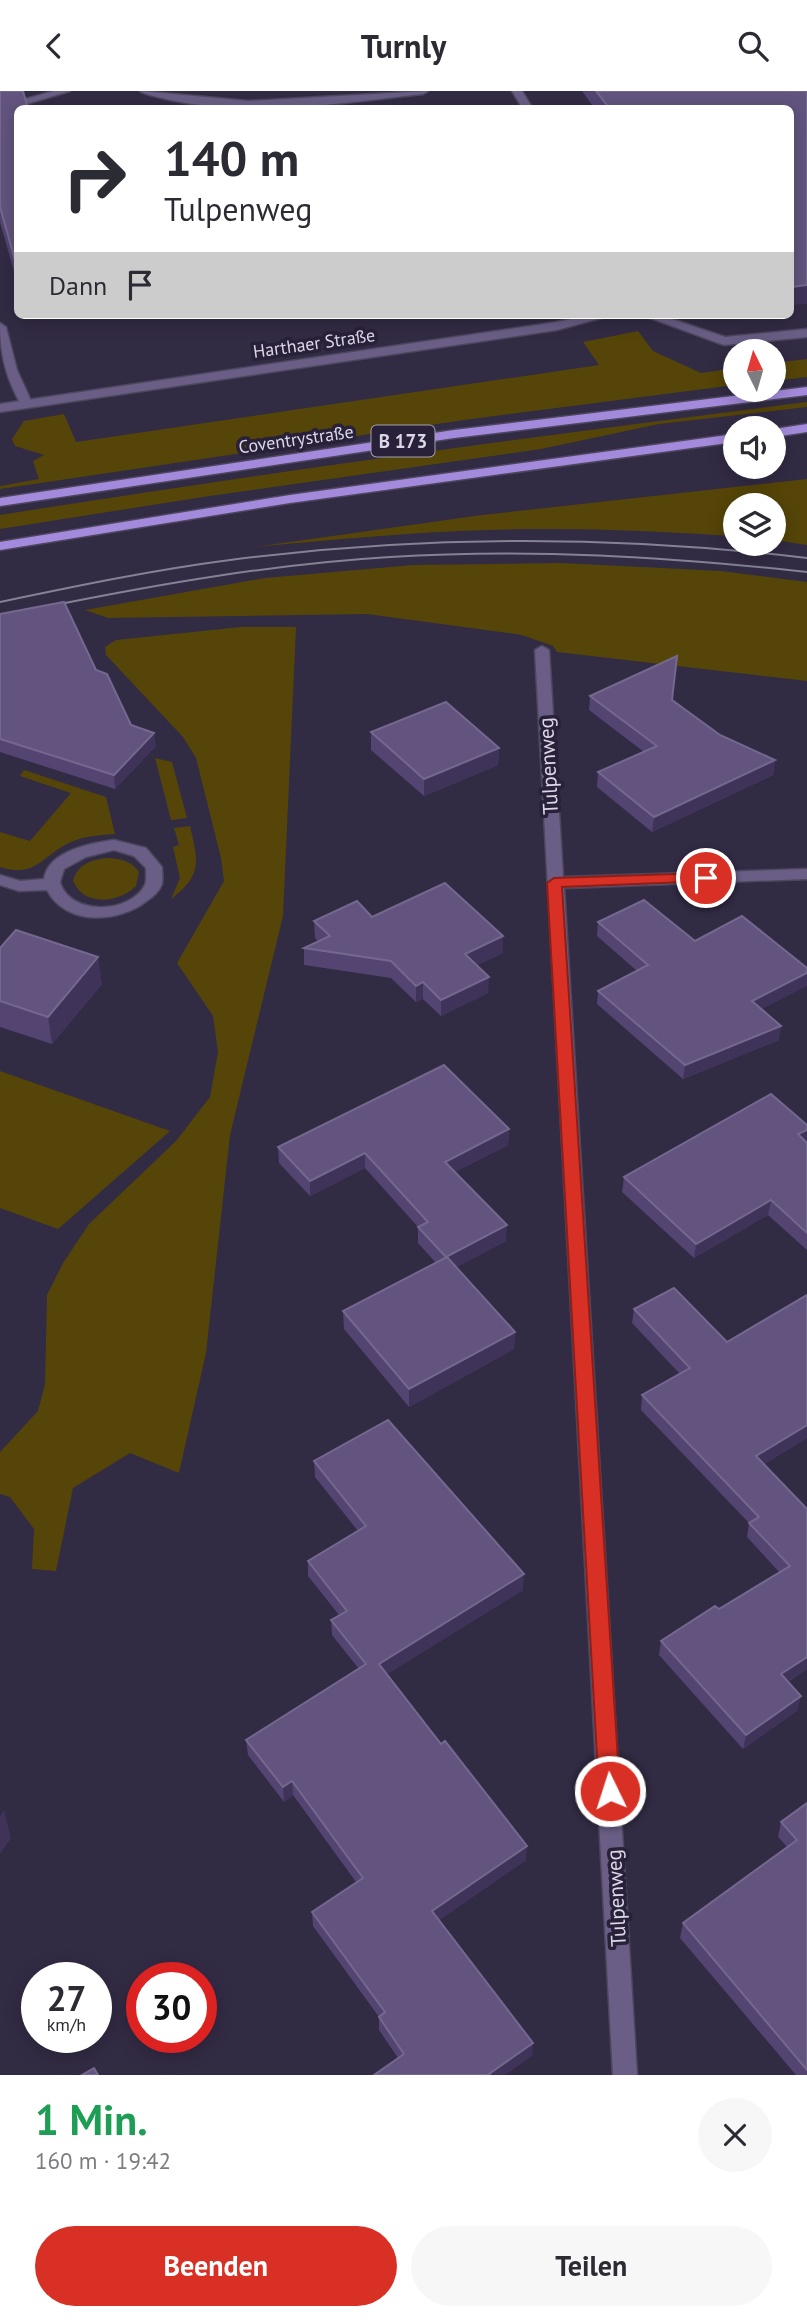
<!DOCTYPE html>
<html lang="de">
<head>
<meta charset="utf-8">
<style>
	body { margin:0; font-family:"PT Sans",sans-serif; background:#f7f7f7; color:#2b2b33; height:100vh; display:flex; flex-direction:column; font-size:26px; white-space:nowrap }
	* { box-sizing:border-box; margin:0 }
	p { font-size:23px; color:#7c7c81 }
	.icon { flex:none; width:38px; height:38px; fill:none; stroke:currentColor; stroke-width:2; stroke-linecap:round; stroke-linejoin:round }
	.map { position:relative; height:1984px; overflow:hidden }
	.sheet { display:flex; flex-direction:column; background:#fff; flex:1 }
	.sheet>* { flex:none }
	.hud { position:absolute; left:14px; top:14px; width:780px; height:214px; border-radius:10px; box-shadow:0 4px 18px #0003; background:#fff; color:#2b2b33; overflow:hidden }
	.needle { width:46px; rotate:355deg }
	.fabs { position:absolute; left:723px; top:248px; display:grid; gap:14px }
	.fabs a { display:grid; place-items:center; width:63px; height:63px; border-radius:50%; background:#fff; box-shadow:0 4px 18px #0003; font-size:35px }
	.speed { position:absolute; left:21px; top:1871px; display:flex; gap:14px; font-size:35px; font-weight:700; text-align:center }
	.speed>* { display:grid; place-content:center; width:91px; height:91px; border-radius:50%; background:#fff; box-shadow:0 4px 18px #0003; line-height:1 }
	.speed small { font-size:18px; font-weight:400 }
	.speed .limit { border:10px solid #d22; background:#fff; color:#111 }
	.pin { position:absolute; display:grid; place-items:center; width:60px; height:60px; color:#fff; margin:-30px; border:4px solid #fff; border-radius:50%; box-shadow:0 2px 7px #0007 }
	.me { position:absolute; width:77px; margin:-38px; rotate:356deg; stroke-linejoin:round; filter:drop-shadow(0 0 5px #0008) }
	.turn { display:flex; align-items:center; gap:24px; height:147px; padding:0 35px; font-size:32px }
	.turn .icon { width:91px; height:91px; stroke-width:2.5 }
	.turn b { display:block; font-size:49px; line-height:60px }
	.then { display:flex; align-items:center; height:66px; padding:0 35px; background:#0003; gap:14px; font-size:26px }
	.round { display:grid; place-items:center; flex:none; width:74px; height:74px; border-radius:37px; background:#f7f7f7 }
	.head { display:flex; align-items:center; justify-content:space-between; height:119px; padding:0 35px }
	h1 { font-size:42px; font-weight:700; line-height:52px; color:#1e9e55 }
	.cta { display:flex; gap:14px; margin-top:auto; padding:14px 35px }
	.cta a { flex:1; height:80px; border-radius:42px; background:#d93025; color:#fff; font-size:28px; font-weight:700; line-height:80px; text-align:center }
	.cta a+a { background:#f7f7f7; color:#2b2b33 }
	header { display:flex; justify-content:space-between; align-items:center; height:91px; padding:0 35px; background:#fff; font-size:32px; font-weight:700 }
	.map>svg:first-child { display:block }
	.green { fill:#554508 }
	.lines { fill:none; stroke-linecap:round; stroke-linejoin:round }
	.service-casing { stroke:#4d475e; stroke-width:3 }
	.minor-casing { stroke:#4d475e; stroke-width:3 }
	.primary-casing { stroke:#4d475e; stroke-width:3 }
	.service { fill:#6a5e86; fill-rule:evenodd }
	.minor { fill:#6a5e86; fill-rule:evenodd }
	.primary { fill:#a48adc; fill-rule:evenodd }
	.tram { stroke:#868195; stroke-width:2 }
	.wall { fill:#534472 }
	.shaded-wall { fill:#40335a }
	.building { fill:#62547e; stroke:#75688f; stroke-width:2 }
	.route { fill:#d93025; stroke:#8d1f18; stroke-width:2 }
	.labels { text-anchor:middle; dominant-baseline:central; stroke-width:7; stroke-linejoin:round; paint-order:stroke }
	.far-street-label { font-size:18px; fill:#dbd7e7; stroke:#282139 }
	.shield { fill:#282139; stroke:#a5a0b3; stroke-width:2 }
	.shield-label { font-size:19px; font-weight:bold; fill:#dbd7e7 }
	.street-label { font-size:21px; fill:#dbd7e7; stroke:#282139 }
</style>
</head>
<body>
<header><svg class="icon" aria-label="back" viewBox="0 0 24 24"><path d="M15 5l-7 7 7 7"/></svg>Turnly<svg class="icon" aria-label="search" viewBox="0 0 24 24"><circle cx="10" cy="10" r="6"/><path d="M15 15l6 6"/></svg></header>
<div class="map">
<svg width="807" height="1984" viewBox="0 0 807 1984">
	<rect width="100%" height="100%" fill="#322b44"/>
	<g class="green">
		<path d="M638,240L653,260L701,282L735,277V294L464,329L0,398V395L39,388L33,370L44,364L15,355L12,348L24,330L64,323L76,351L599,274L583,251Z"/>
		<path d="M807,268V286L774,290V272Z"/>
		<path d="M807,311V316L659,333L541,358L203,406L0,438V424C268,381 537,345 807,311Z"/>
		<path d="M807,388V454L774,449V415H735V445C653,440 571,436 489,439C410,441 332,449 254,456L482,424Z"/>
		<path d="M562,472L721,480L807,491V590L557,561L553,555L522,544L367,523L108,527L85,519L265,487L413,474Z"/>
		<path d="M241,536H296L283,825L230,1044L206,1262L179,1382L130,1362L73,1397L56,1480L32,1478L34,1438L10,1406L0,1403V1361L38,1320L45,1293L47,1204L63,1172L89,1133L176,1050L210,1006L218,961L213,925L177,872L224,790L221,767L196,667L183,646L106,564L105,556L116,549Z"/>
		<path d="M155,667L172,671L187,727L171,729Z"/>
		<path d="M24,679L106,706L115,743C100,744 85,745 71,751C42,764 36,788 0,776V741L30,750L71,702L20,685Z"/>
		<path d="M190,735C198,770 203,784 171,808L180,787L173,756L179,754L174,737Z"/>
		<path d="M109,767C122,768 131,770 139,781L136,795C119,812 84,816 73,790C77,773 93,768 109,767Z"/>
		<path d="M0,980L170,1040L58,1138L0,1117Z"/>
	</g>
	<g class="lines">
		<defs>
			<g id="service">
				<path d="M54,0H70L0,21V15Z"/>
				<path d="M642,224H660L725,246L807,238V246L724,254Z"/>
				<path d="M0,232L6,236L17,279L32,312L30,315H22C6,288 0,263 0,232Z"/>
			</g>
			<g id="minor">
				<path d="M140,0L249,10L428,0L423,3C340,12 253,27 170,9C160,6 148,5 140,0Z"/>
				<path d="M512,0H522L533,18H523Z"/>
				<path d="M590,224H612L557,239L0,321V313L557,231Z"/>
				<path d="M542,555L549,559L563,786L807,778V788L564,797L637,1984H613L535,559Z"/>
				<path d="M114,749L146,757L162,776C162,781 163,788 162,793C160,799 153,806 148,809C118,833 66,835 47,799L19,800L0,794V784L20,790L44,788C48,760 91,752 114,749ZM114,759L134,765L146,777C146,782 147,789 145,794C129,824 69,824 60,791L64,778L86,766Z"/>
			</g>
			<g id="primary">
				<path d="M807,296V304L454,347L0,415V407L454,339Z"/>
				<path d="M807,333V341L774,346V338Z"/>
				<path d="M735,343V351L290,412L0,459V451L290,404Z"/>
			</g>
		</defs>
		<use href="#service" class="service-casing"/>
		<use href="#minor" class="minor-casing"/>
		<use href="#primary" class="primary-casing"/>
		<use href="#service" class="service"/>
		<use href="#minor" class="minor"/>
		<use href="#primary" class="primary"/>
		<g class="tram">
			<path d="M0,511C76,495 153,479 230,469C422,444 614,444 807,467"/>
			<path d="M45,516C159,493 274,473 390,466C529,457 669,466 807,481"/>
		</g>
	</g>
	<g class="wall">
		<path d="M0,0L18,18V195L0,131Z"/>
		<path d="M582,0H807L791,18H595Z"/>
		<path d="M0,523L96,579L131,634L156,655L115,698L0,661Z"/>
		<path d="M590,605L672,609L720,644L775,669L773,684L652,741L597,696L598,681L644,661L589,619Z"/>
		<path d="M371,641L499,657L498,674L424,705L371,659Z"/>
		<path d="M372,826L503,862L477,874L488,902L441,925L423,908L416,911L391,887L304,874V857L318,850L315,847L314,830Z"/>
		<path d="M598,831L762,918L779,949L683,988L597,913L598,900L637,880L597,845Z"/>
		<path d="M0,857L102,893L52,953L0,936Z"/>
		<path d="M509,1038L508,1054L455,1081L506,1150L456,1176L515,1241L514,1258L409,1316L344,1238L343,1220L436,1172L418,1152V1136L365,1077L310,1105L279,1072L278,1056Z"/>
		<path d="M807,1039V1159L768,1124L694,1167L622,1101L624,1086Z"/>
		<path d="M634,1218L807,1347L764,1373L807,1418V1578L788,1591L798,1619L743,1658L659,1564L661,1550L719,1518L780,1482L747,1446L749,1432L641,1319L642,1304L680,1283L632,1232Z"/>
		<path d="M314,1370L523,1499L387,1583L526,1769L439,1829L532,1965L398,1967L379,1939V1926L313,1835L312,1821L356,1791L293,1704L284,1711L248,1664L246,1649L359,1578L332,1544L331,1529L339,1524L308,1485V1470L358,1440L315,1386Z"/>
		<path d="M807,1712V1984H796L680,1847L683,1832L787,1756L778,1746L781,1731Z"/>
	</g>
	<g class="shaded-wall">
		<path d="M807,194V213L791,214V196Z"/>
		<path d="M154,642L156,655L115,698L114,684Z"/>
		<path d="M499,657L498,674L424,705V688Z"/>
		<path d="M775,669L773,684L652,741L654,726Z"/>
		<path d="M503,845V862L465,880V863Z"/>
		<path d="M98,866L102,893L52,953L48,926Z"/>
		<path d="M807,882V895L750,924L752,910Z"/>
		<path d="M489,886L488,902L441,925V909Z"/>
		<path d="M423,891V908L416,911V895Z"/>
		<path d="M781,935L779,949L683,988L685,974Z"/>
		<path d="M509,1038L508,1054L445,1086V1071Z"/>
		<path d="M807,1039V1052L798,1043Z"/>
		<path d="M365,1062V1077L310,1105V1090Z"/>
		<path d="M771,1109L768,1124L694,1167L696,1153Z"/>
		<path d="M507,1134L506,1150L446,1182V1166Z"/>
		<path d="M515,1241L514,1258L409,1316V1298Z"/>
		<path d="M807,1334V1347L754,1380L756,1365Z"/>
		<path d="M524,1483L523,1499L379,1588V1573Z"/>
		<path d="M807,1566V1578L778,1597L781,1583Z"/>
		<path d="M801,1605L798,1619L743,1658L746,1644Z"/>
		<path d="M292,1690L293,1704L284,1711L283,1696Z"/>
		<path d="M4,1719L11,1747L0,1763V1725Z"/>
		<path d="M527,1755L526,1769L432,1834V1820Z"/>
		<path d="M533,1952L532,1965L505,1984H489V1983Z"/>
	</g>
	<g class="building">
		<path d="M0,0H23L28,18H18V180L0,116Z"/>
		<path d="M596,0H807V194L791,196V18H610Z"/>
		<path d="M64,511L96,579L107,583L131,634L154,642L114,684L0,648V523Z"/>
		<path d="M677,565L672,609L720,644L775,669L654,726L598,681L657,655L590,605Z"/>
		<path d="M446,611L499,657L424,688L371,641Z"/>
		<path d="M445,792L503,845L465,863L489,886L441,909L423,891L416,895L391,870L304,857L330,845L314,830L357,810L372,826Z"/>
		<path d="M644,809L695,850L742,825L807,877V882L752,910L781,935L685,974L598,900L648,874L598,831Z"/>
		<path d="M16,839L98,866L48,926L0,910V857Z"/>
		<path d="M444,974L509,1038L445,1071L507,1134L446,1166L418,1136L428,1131L365,1062L310,1090L278,1056Z"/>
		<path d="M771,1003L807,1034V1039L798,1043L807,1052V1142L771,1109L696,1153L624,1086Z"/>
		<path d="M447,1166L515,1241L409,1298L343,1220Z"/>
		<path d="M674,1197L727,1251L807,1204V1334L756,1365L807,1418V1566L781,1583L801,1605L746,1644L661,1550L715,1515L719,1518L790,1475L749,1432L759,1426L642,1304L690,1277L634,1218Z"/>
		<path d="M388,1329L524,1483L379,1573L441,1653L445,1650L527,1755L432,1820L533,1952L489,1983L490,1984H374L404,1963L379,1926L385,1921L312,1821L363,1787L292,1690L283,1696L246,1649L366,1573L331,1529L347,1520L308,1470L366,1435L314,1370Z"/>
		<path d="M807,1712V1979L683,1832L797,1749L781,1731Z"/>
		<path d="M94,1977L98,1984H82Z"/>
	</g>
	<path class="route" d="M706,782L713,787L711,790L562,796L620,1700L617,1707L610,1710L602,1707L599,1700L547,792L554,787Z"/>
	<g class="labels">
		<g class="far-street-label">
			<text transform="translate(314 252) rotate(-8)">Harthaer Straße</text>
			<text transform="translate(296 348) rotate(-8)">Coventrystraße</text>
		</g>
		<rect class="shield" x="371.5" y="334.5" width="63" height="31" rx="5"/>
		<g class="shield-label">
			<text x="403" y="350">B 173</text>
		</g>
		<g class="street-label">
			<text transform="translate(548 675) rotate(-93)">Tulpenweg</text>
			<text transform="translate(616 1807) rotate(-93)">Tulpenweg</text>
		</g>
	</g>
</svg>
<div class="fabs">
<a><svg class="needle" viewBox="-14 -14 28 28"><path d="M0-13l5 13h-10z" fill="#e53935"/><path d="M0 13l5-13h-10z" fill="#7c7c81"/></svg></a>
<a><svg class="icon" aria-label="sound" viewBox="0 0 24 24"><path d="M4 9h4l5-4v14l-5-4H4zM17 9q2 3 0 6"/></svg></a>
<a><svg class="icon" aria-label="layers" viewBox="0 0 24 24"><path d="M12 4l9 5-9 5-9-5zM3 14l9 5 9-5"/></svg></a>
</div>
<div class="speed"><div>27<small>km/h</small></div><div class="limit">30</div></div>
<div class="pin" style="left:706px;top:787px;background:#d93025"><svg class="icon" aria-label="arrive" viewBox="0 0 24 24"><path d="M6 21V4h12l-3 4 3 4H6"/></svg></div>
<svg class="me" style="left:610px;top:1700px" viewBox="-20 -20 40 40"><circle r="17" fill="#d93025" stroke="#fff" stroke-width="3"/><path d="M0-11L8 9 0 5-8 9z" fill="#fff"/></svg>
<div class="hud">
<div class="turn"><svg class="icon" aria-label="right" viewBox="0 0 24 24"><path d="M7 20v-9h11M14 6l5 5-5 5"/></svg><div><b>140 m</b>Tulpenweg</div></div>
<div class="then">Dann<svg class="icon" aria-label="arrive" viewBox="0 0 24 24"><path d="M6 21V4h12l-3 4 3 4H6"/></svg></div>
</div>
</div>
<section class="sheet">
<div class="head"><div><h1>1 Min.</h1><p>160 m · 19:42</p></div><a class="round"><svg class="icon" aria-label="close" viewBox="0 0 24 24"><path d="M6 6l12 12M18 6L6 18"/></svg></a></div>
<div class="cta"><a>Beenden</a><a>Teilen</a></div>
</section>
</body>
</html>
